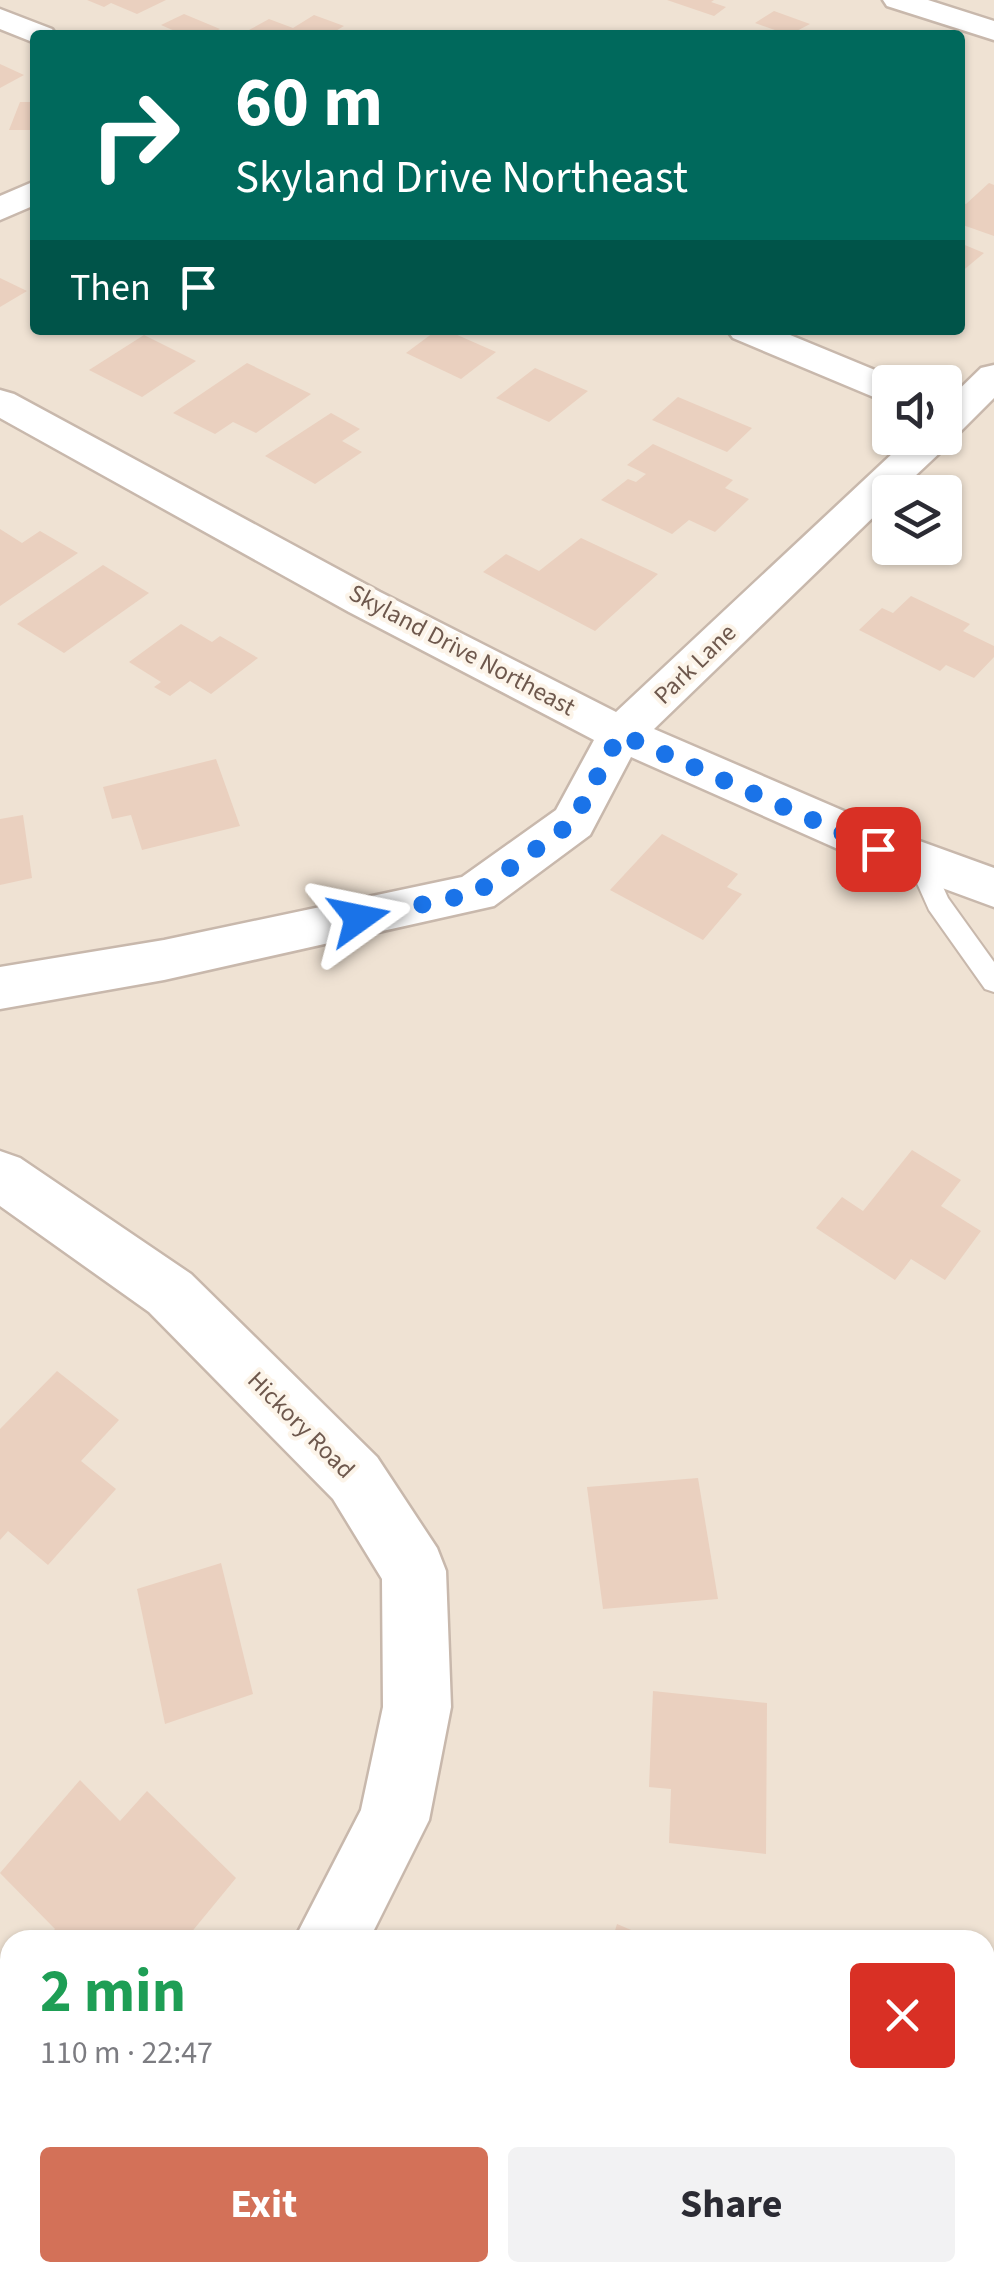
<!DOCTYPE html>
<html lang="en">
<head>
<meta charset="utf-8">
<style>
	body { margin:0; font-family:"Source Sans 3",sans-serif; background:#f2f2f3; color:#2b2b33; height:100vh; display:flex; flex-direction:column; font-size:38px; white-space:nowrap }
	* { box-sizing:border-box; margin:0 }
	p { font-size:32px; color:#7c7c81 }
	.icon { flex:none; width:55px; height:55px; fill:none; stroke:currentColor; stroke-width:2; stroke-linecap:round; stroke-linejoin:round }
	.map { position:relative; flex:1; overflow:hidden }
	.drawer { position:absolute; left:0px; top:1930px; width:995px; height:352px; display:flex; flex-direction:column; background:#fff; border-radius:30px 30px 0 0; box-shadow:0 2px 8px #0004 }
	.drawer>* { flex:none }
	.hud { position:absolute; left:30px; top:30px; width:935px; height:305px; border-radius:10px; box-shadow:0 2px 8px #0004; background:#00695c; color:#fff; overflow:hidden }
	.fabs { position:absolute; left:872px; top:365px; display:grid; gap:20px }
	.fabs a { display:grid; place-items:center; width:90px; height:90px; border-radius:10px; background:#fff; box-shadow:0 2px 8px #0004; font-size:50px }
	.pin { position:absolute; display:grid; place-items:center; width:85px; height:85px; color:#fff; margin:-42px; border-radius:20px; box-shadow:0 5px 15px #0006 }
	.me { position:absolute; width:110px; margin:-55px; rotate:78deg; stroke-linejoin:round; filter:drop-shadow(0 0 8px #0008) }
	.turn { display:flex; align-items:center; gap:35px; height:210px; padding:0 40px; font-size:45px }
	.turn .icon { width:130px; height:130px; stroke-width:2.5 }
	.turn b { display:block; font-size:70px; line-height:85px }
	.then { display:flex; align-items:center; height:95px; padding:0 40px; background:#0003; gap:20px; font-size:38px }
	.round { display:grid; place-items:center; flex:none; width:105px; height:105px; border-radius:10px; background:#f2f2f3 }
	.headline { display:flex; align-items:center; justify-content:space-between; height:170px; padding:0 40px }
	h1 { font-size:60px; font-weight:700; line-height:75px; color:#1e9e55 }
	.primary-button { display:flex; gap:20px; margin-top:auto; padding:20px 40px }
	.primary-button a { flex:1; height:115px; border-radius:10px; background:#d37158; color:#fff; font-size:40px; font-weight:700; line-height:115px; text-align:center }
	.primary-button a+a { background:#f2f2f3; color:#2b2b33 }
	.map>svg:first-child { display:block }
	.residential { fill:#efe2d3; fill-rule:evenodd }
	.building { fill:#ead0bf }
	.lines { fill:none; stroke-linecap:round; stroke-linejoin:round }
	.service-casing { stroke:#c8b8ac; stroke-width:4 }
	.minor-casing { stroke:#c8b8ac; stroke-width:5 }
	.service { fill:#fff; fill-rule:evenodd }
	.minor { fill:#fff; fill-rule:evenodd }
	.route { stroke:#1a73e8; stroke-width:18; stroke-dasharray:0 32.4 }
	.labels { text-anchor:middle; dominant-baseline:central; stroke-width:8; stroke-linejoin:round; paint-order:stroke }
	.street-label { font-size:25px; fill:#6e584d; stroke:#fcf4e9 }
</style>
</head>
<body>
<div class="map">
<svg width="994" height="2281" viewBox="0 0 994 2281">
	<rect width="100%" height="100%" fill="#f9f0e4"/>
	<path class="residential" d="M0,0H994V2281H0ZM35,35H960V330H35ZM890,382H945V438H890ZM890,492H945V548H890ZM10,1940H985V2272H10Z"/>
	<g class="building">
		<path d="M87,0H166L137,14L111,3L104,7Z"/>
		<path d="M667,0H714L711,2L726,7L714,16Z"/>
		<path d="M774,11L810,24L789,35L755,23Z"/>
		<path d="M184,14L220,29L208,35H184L161,25Z"/>
		<path d="M314,15L344,26L329,35H262L249,30L269,19L293,28Z"/>
		<path d="M0,64L24,75L0,88Z"/>
		<path d="M20,102H35V130H9Z"/>
		<path d="M989,183L994,185V236L960,224V201L966,204Z"/>
		<path d="M960,243L984,253L960,273Z"/>
		<path d="M0,278L27,291L0,307Z"/>
		<path d="M437,330H446L496,352L461,379L406,353Z"/>
		<path d="M144,335L196,361L142,397L89,370Z"/>
		<path d="M247,363L311,394L256,433L233,422L215,434L173,413Z"/>
		<path d="M535,368L588,391L549,422L496,398Z"/>
		<path d="M678,397L752,428L727,452L652,420Z"/>
		<path d="M331,413L360,429L342,441L362,452L315,484L265,456Z"/>
		<path d="M653,444L733,480L725,488L749,499L715,532L689,520L672,534L601,500L628,479L636,482L646,474L627,465Z"/>
		<path d="M0,529L22,543L40,531L78,553L0,606Z"/>
		<path d="M581,538L658,574L595,631L483,572L506,554L539,571Z"/>
		<path d="M103,565L149,593L64,653L17,624Z"/>
		<path d="M911,596L970,624L963,631L994,646V657L974,678L946,665L940,671L859,630L882,608L893,613Z"/>
		<path d="M181,624L212,642L220,636L258,658L211,694L190,681L170,696L154,687L161,682L129,662Z"/>
		<path d="M216,759L240,826L142,850L131,815L112,819L103,787Z"/>
		<path d="M23,815L32,878L0,885V819Z"/>
		<path d="M662,834L738,874L727,887L742,894L703,940L610,890Z"/>
		<path d="M912,1150L961,1180L941,1206L981,1231L945,1280L911,1259L895,1280L816,1228L842,1197L863,1211Z"/>
		<path d="M57,1371L119,1420L81,1461L116,1489L48,1565L8,1531L0,1540V1429Z"/>
		<path d="M698,1478L718,1599L603,1609L587,1487Z"/>
		<path d="M221,1563L253,1694L165,1724L137,1589Z"/>
		<path d="M653,1691L767,1703L766,1854L669,1843L671,1789L649,1787Z"/>
		<path d="M80,1780L120,1821L147,1791L236,1878L185,1940H45L55,1929L0,1873Z"/>
		<path d="M617,1924L655,1940H612Z"/>
		<path d="M499,2272H654L663,2281H508Z"/>
	</g>
	<g class="lines">
		<defs>
			<path id="service" d="M920,854L929,856L948,898L994,962V992L985,989L929,910L908,863L911,856Z"/>
			<g id="minor">
				<path d="M883,0H928L994,21V40L887,6Z"/>
				<path d="M0,9L52,29L56,35H35V43L0,29Z"/>
				<path d="M35,181V205L0,220V196Z"/>
				<path d="M727,330H778L904,382H890V402L876,398L733,338Z"/>
				<path d="M994,365V398L959,433L950,436L946,447L898,492H890V501L654,729L881,827L994,868V907L847,853L631,757L590,835L494,906L164,980L0,1009V967L164,940L462,877L556,810L594,740L349,612L0,418V390L14,394L380,592L616,712L909,438H945V403L981,368Z"/>
				<path d="M0,1151L20,1158L191,1274L377,1457L437,1548L446,1571L451,1707L429,1820L369,1940H294L361,1810L383,1707L382,1579L333,1499L149,1312L0,1206Z"/>
				<path d="M10,2233V2272H53L49,2281H0V2236Z"/>
			</g>
		</defs>
		<use href="#service" class="service-casing"/>
		<use href="#minor" class="minor-casing"/>
		<use href="#service" class="service"/>
		<use href="#minor" class="minor"/>
	</g>
	<g class="lines">
		<path class="route" d="M359,918L476,893L573,822L620,734L878,849"/>
	</g>
	<g class="labels">
		<g class="street-label">
			<text transform="translate(462 650) rotate(28)">Skyland Drive Northeast</text>
			<text transform="translate(695 664) rotate(-44)">Park Lane</text>
			<text transform="translate(301 1425) rotate(45)">Hickory Road</text>
		</g>
	</g>
</svg>
<div class="fabs">
<a><svg class="icon" aria-label="sound" viewBox="0 0 24 24"><path d="M4 9h4l5-4v14l-5-4H4zM17 9q2 3 0 6"/></svg></a>
<a><svg class="icon" aria-label="layers" viewBox="0 0 24 24"><path d="M12 4l9 5-9 5-9-5zM3 14l9 5 9-5"/></svg></a>
</div>
<div class="pin" style="left:878px;top:849px;background:#d93025"><svg class="icon" aria-label="arrive" viewBox="0 0 24 24"><path d="M6 21V4h12l-3 4 3 4H6"/></svg></div>
<svg class="me" style="left:359px;top:918px" viewBox="-20 -20 40 40"><path d="M0-17L14 15 0 8-14 15z" fill="#1a73e8" stroke="#fff" stroke-width="4"/></svg>
<div class="hud">
<div class="turn"><svg class="icon" aria-label="right" viewBox="0 0 24 24"><path d="M7 20v-9h11M14 6l5 5-5 5"/></svg><div><b>60 m</b>Skyland Drive Northeast</div></div>
<div class="then">Then<svg class="icon" aria-label="arrive" viewBox="0 0 24 24"><path d="M6 21V4h12l-3 4 3 4H6"/></svg></div>
</div>
<section class="drawer">
<div class="headline"><div><h1>2 min</h1><p>110 m · 22:47</p></div><a class="round" style="background:#d93025;color:#fff"><svg class="icon" aria-label="close" viewBox="0 0 24 24"><path d="M6 6l12 12M18 6L6 18"/></svg></a></div>
<div class="primary-button"><a>Exit</a><a>Share</a></div>
</section>
</div>
</body>
</html>
